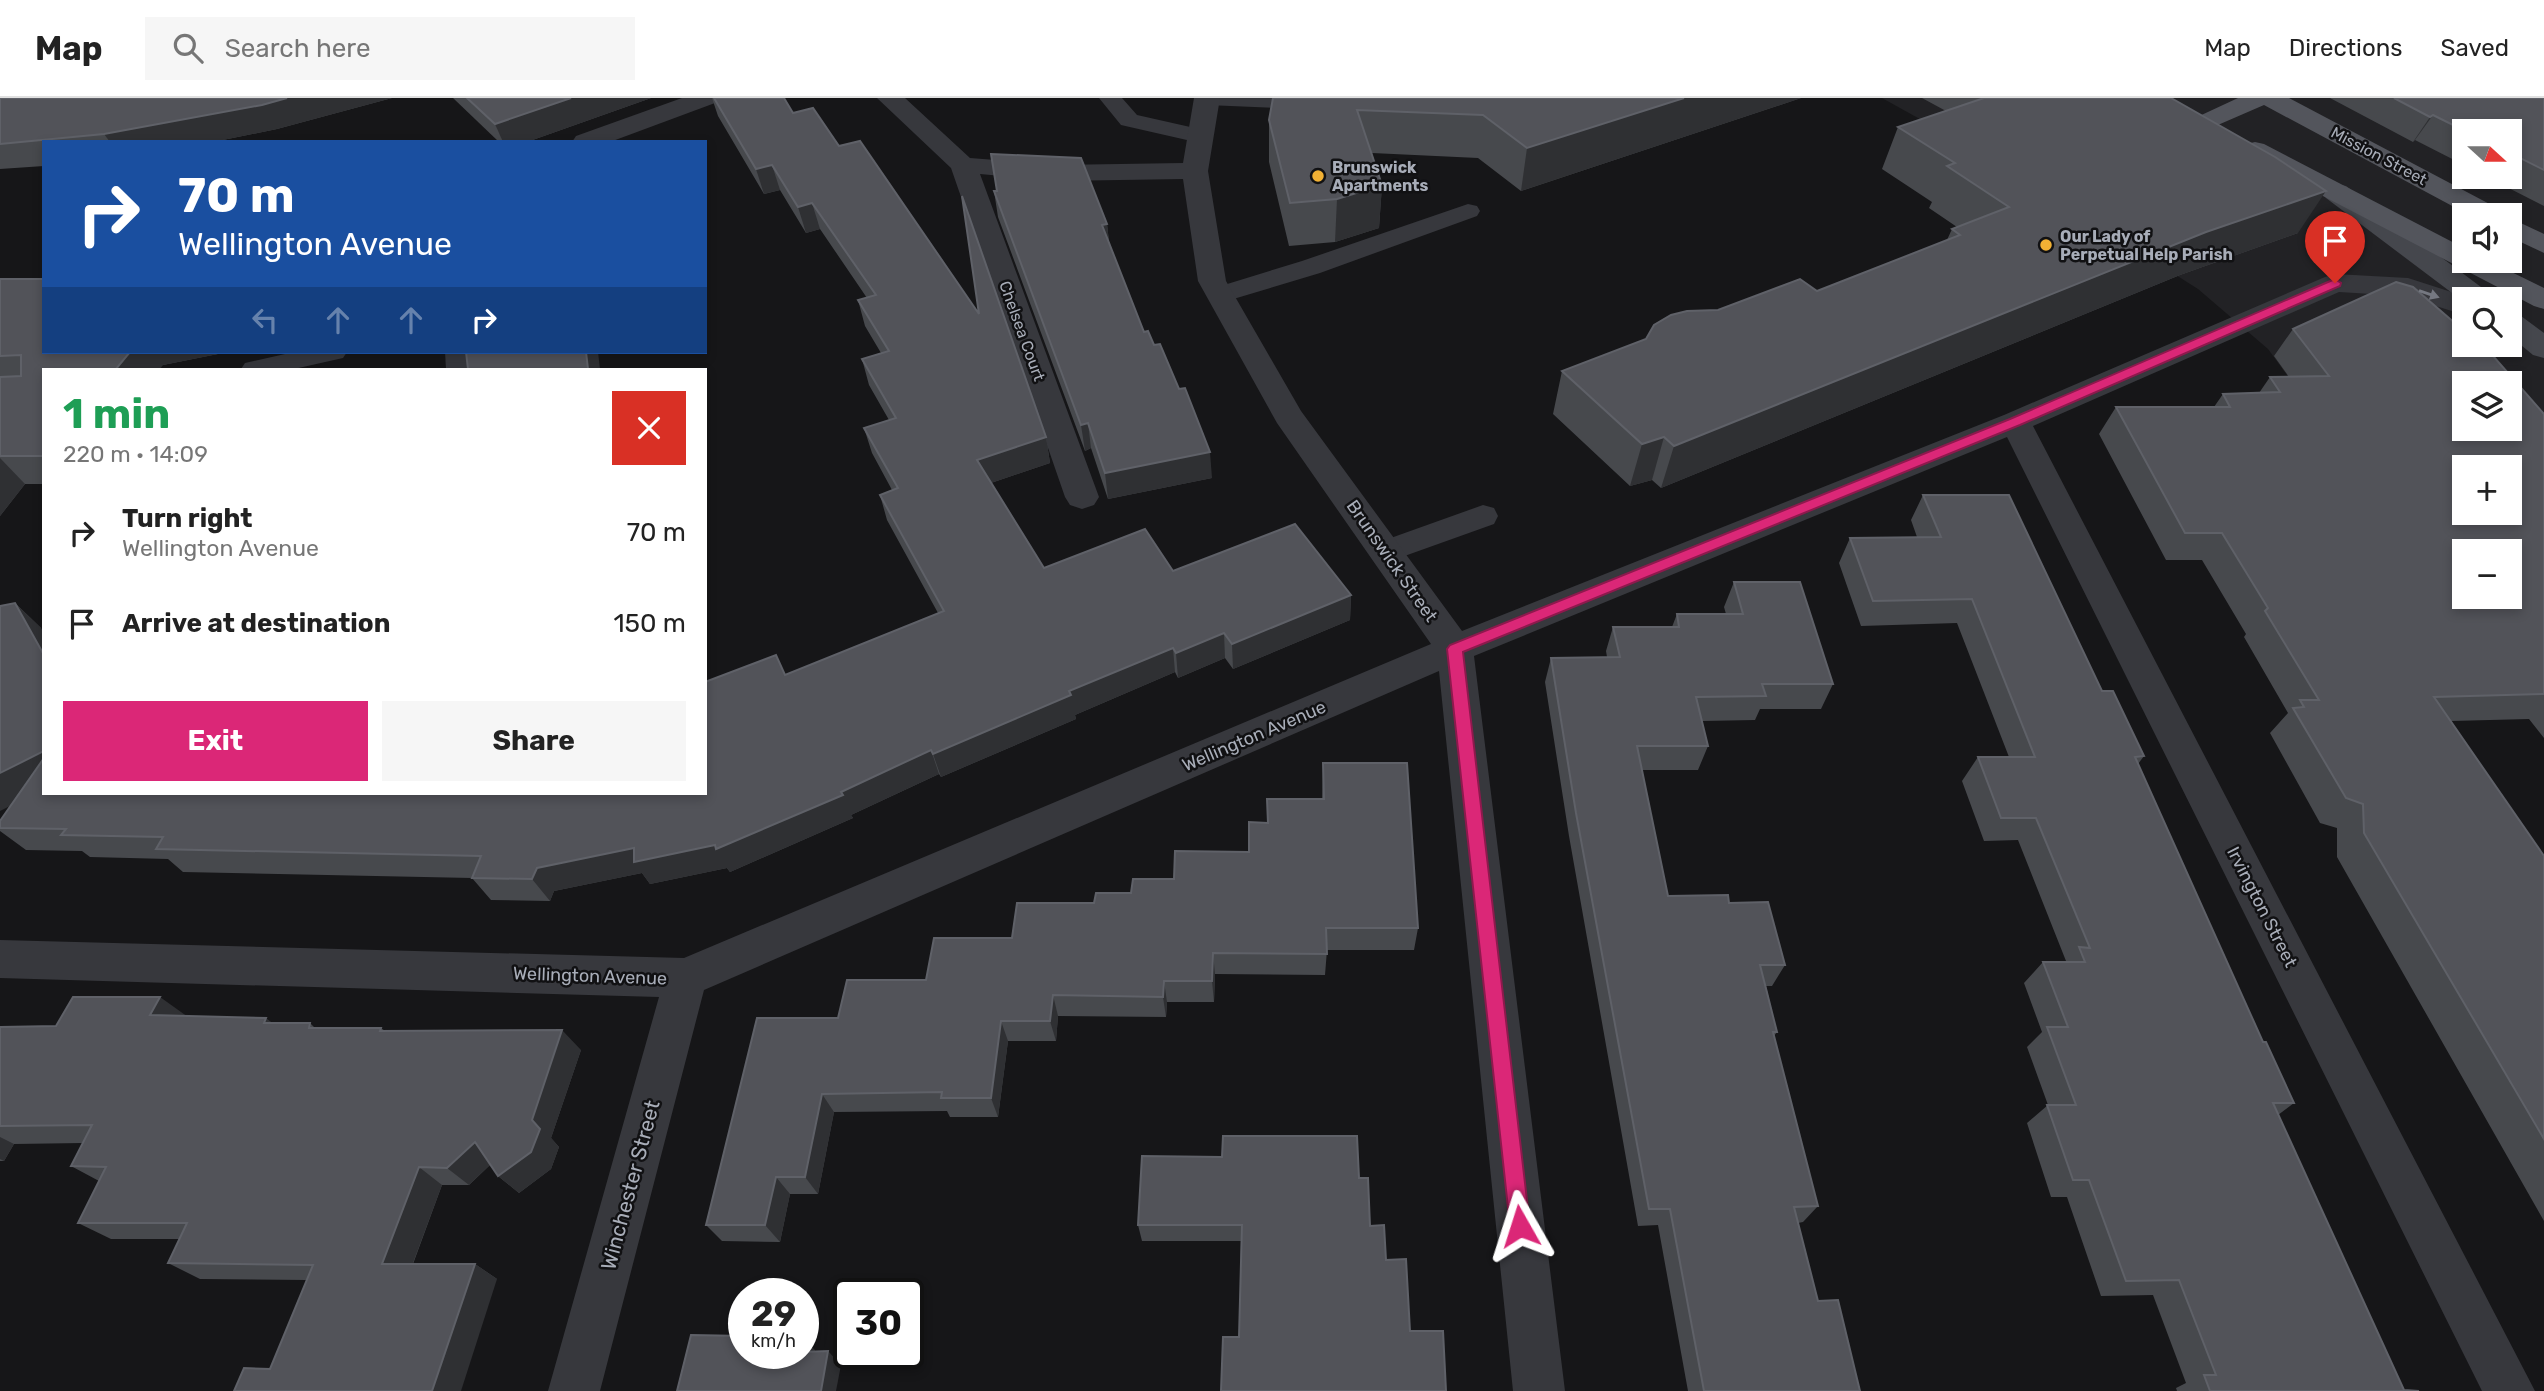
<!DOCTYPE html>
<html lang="en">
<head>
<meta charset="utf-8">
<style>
	body { margin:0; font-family:Rubik,sans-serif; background:#f6f6f6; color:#222; height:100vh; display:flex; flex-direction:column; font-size:26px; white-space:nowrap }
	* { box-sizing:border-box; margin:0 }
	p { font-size:23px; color:#767676 }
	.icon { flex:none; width:38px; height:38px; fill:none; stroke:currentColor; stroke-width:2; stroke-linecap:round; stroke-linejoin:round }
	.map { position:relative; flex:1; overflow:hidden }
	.panel { position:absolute; left:42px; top:270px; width:665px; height:427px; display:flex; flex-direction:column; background:#fff; border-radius:0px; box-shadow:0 4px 10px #0003 }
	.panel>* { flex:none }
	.guide { position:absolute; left:42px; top:42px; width:665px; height:214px; border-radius:0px; box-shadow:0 4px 10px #0003; background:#1a4fa0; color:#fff; overflow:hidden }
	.needle { width:46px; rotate:111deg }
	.controls { position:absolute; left:2452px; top:21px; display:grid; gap:14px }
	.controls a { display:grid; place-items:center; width:70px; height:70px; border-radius:0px; background:#fff; box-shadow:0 4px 10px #0003; font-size:35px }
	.speed { position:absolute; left:728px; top:1180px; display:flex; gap:14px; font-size:35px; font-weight:700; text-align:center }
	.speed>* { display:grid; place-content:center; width:91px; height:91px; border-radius:50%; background:#fff; box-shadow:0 4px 10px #0003; line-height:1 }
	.speed small { font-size:18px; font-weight:400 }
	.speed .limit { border:4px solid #111; border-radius:10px; background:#fff; color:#111 }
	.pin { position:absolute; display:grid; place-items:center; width:60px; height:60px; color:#fff; margin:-72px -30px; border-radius:50% 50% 50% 0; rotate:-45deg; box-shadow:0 0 7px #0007 }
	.pin .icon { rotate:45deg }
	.me { position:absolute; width:77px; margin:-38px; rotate:354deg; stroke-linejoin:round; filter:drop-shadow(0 0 5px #0008) }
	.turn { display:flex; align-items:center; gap:24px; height:147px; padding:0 21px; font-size:32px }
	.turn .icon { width:91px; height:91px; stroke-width:2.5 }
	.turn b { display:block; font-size:49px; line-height:60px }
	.lanes { display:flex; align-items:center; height:66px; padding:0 21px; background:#0003; justify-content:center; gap:35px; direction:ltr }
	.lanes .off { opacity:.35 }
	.round { display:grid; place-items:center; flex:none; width:74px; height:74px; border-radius:0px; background:#f6f6f6 }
	.head { display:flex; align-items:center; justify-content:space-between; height:119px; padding:0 21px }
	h1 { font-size:42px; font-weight:700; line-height:52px; color:#1e9e55 }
	.action { display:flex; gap:14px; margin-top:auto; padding:14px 21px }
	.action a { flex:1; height:80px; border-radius:0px; background:#db2777; color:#fff; font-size:28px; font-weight:700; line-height:80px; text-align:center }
	.action a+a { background:#f6f6f6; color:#222 }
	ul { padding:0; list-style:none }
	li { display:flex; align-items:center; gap:21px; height:91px; padding:0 21px }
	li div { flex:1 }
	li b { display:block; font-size:26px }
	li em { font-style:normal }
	header { display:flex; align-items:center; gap:42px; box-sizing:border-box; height:98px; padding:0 35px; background:#fff; border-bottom:2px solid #e0e0e0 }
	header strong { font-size:33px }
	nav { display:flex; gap:38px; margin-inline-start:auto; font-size:24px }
	.search { width:490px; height:63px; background:#f6f6f6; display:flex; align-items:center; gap:18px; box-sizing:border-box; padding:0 24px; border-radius:0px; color:#767676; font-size:26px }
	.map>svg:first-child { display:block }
	.built { fill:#222225; fill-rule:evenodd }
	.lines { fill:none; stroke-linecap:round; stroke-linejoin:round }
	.lane { fill:#37383d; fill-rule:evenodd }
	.street { fill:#37383d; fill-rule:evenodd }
	.secondary { fill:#45474d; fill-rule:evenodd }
	.primary { fill:#53555c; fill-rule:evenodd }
	.wall { fill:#47494d }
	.shaded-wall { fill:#2f3033 }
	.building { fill:#525359; stroke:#5f6168; stroke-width:2; fill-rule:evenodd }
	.oneway { fill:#757881 }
	.route { fill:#db2777; stroke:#8e194d; stroke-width:2 }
	.poi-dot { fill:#f2b134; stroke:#111113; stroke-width:2.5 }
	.labels { text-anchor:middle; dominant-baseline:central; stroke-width:5; stroke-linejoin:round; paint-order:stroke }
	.far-street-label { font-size:16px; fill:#a8adb8; stroke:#111113 }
	.far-poi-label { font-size:16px; font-weight:bold; fill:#a8adb8; stroke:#111113; text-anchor:start }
	.street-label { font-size:18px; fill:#a8adb8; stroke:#111113 }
	.near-street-label { font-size:21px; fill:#a8adb8; stroke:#111113 }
</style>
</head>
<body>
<header>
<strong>Map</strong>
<div class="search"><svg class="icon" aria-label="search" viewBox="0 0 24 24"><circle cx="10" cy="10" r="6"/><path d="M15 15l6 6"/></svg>Search here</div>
<nav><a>Map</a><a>Directions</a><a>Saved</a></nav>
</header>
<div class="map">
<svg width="2544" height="1293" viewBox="0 0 2544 1293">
	<rect width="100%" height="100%" fill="#161618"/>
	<path class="built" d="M1882,0H2544V632L2268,251L2198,191L1999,65ZM2464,33H2510V79H2464ZM2464,117H2510V163H2464ZM2464,201H2510V247H2464ZM2464,285H2510V331H2464ZM2464,369H2510V415H2464ZM2464,453H2510V499H2464Z"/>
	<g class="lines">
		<g class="lane">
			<path d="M1099,0H1122L1137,17L1208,33L1212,38L1208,43L1200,45L1121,27Z"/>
			<path d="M1196,0H1289L1291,3L1288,8L1280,10L1207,7L1199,5Z"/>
			<path d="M1468,106L1477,108L1480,113L1477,118L1320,175L1220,205L1211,203L1207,197L1211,191L1302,163Z"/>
			<path d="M294,254H347L343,260L294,271H241L245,265Z"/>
			<path d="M445,254H473L474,271H446Z"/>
			<path d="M1483,407L1494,410L1498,418L1494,426L1385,465L1374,462L1369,454L1374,446Z"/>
		</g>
		<g class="street">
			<path d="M682,0H719L715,5L610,44H572L576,38Z"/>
			<path d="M877,0H905L970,60L1057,67L1183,65L1194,0H1220L1208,73L1226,183L1301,313L1462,533L2004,317L2325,179L2335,176L2408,180L2473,201H2464V217L2405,198L2339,194L2033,328L2535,1293H2482L2007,339L1474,558L1565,1293H1513L1439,573L704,892L600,1293H548L659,899L0,880V842L684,860L1431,546L1277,325L1198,183L1183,81L1057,83L980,76L1099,399L1094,407L1082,411L1070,407L1065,399L951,70Z"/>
		</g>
		<g class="secondary">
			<path d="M2336,86L2346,88L2489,195L2493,201H2464V204L2326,100L2322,94L2326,88Z"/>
			<path d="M2510,215L2521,218L2544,235V260L2533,257L2510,238Z"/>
		</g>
		<g class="primary">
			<path d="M2238,0H2289L2499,111L2503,117H2469L2264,7L2204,33L2195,30L2191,25L2195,20Z"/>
			<path d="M2255,44L2264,46L2464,150V163H2489L2544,190V211L2534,208L2246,58L2242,52L2246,46Z"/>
			<path d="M2510,120L2544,136V155L2510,139Z"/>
		</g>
	</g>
	<g class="wall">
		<path d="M0,0H392L277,31L213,44H44V68L0,71Z"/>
		<path d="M453,0H651L527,44H499Z"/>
		<path d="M712,0H784L793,15L839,48L1046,339L1050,365L991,385L1044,470L1173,473L1351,497L1350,522L1233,571L1225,560L1178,580L1175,574L1075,617L1076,621L941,679L939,676L851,717L853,720L730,774L727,770L650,786L642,775L554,793L550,803L491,802L472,780L183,774L168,761L90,759L82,753L26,752L0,733V723L11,707L15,505L41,530L44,695H705L785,577L938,515L887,422L880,397L892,392L872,355L864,330L889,322L869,287L862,261L881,255L865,228L858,202L867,200L820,131L806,135L780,92L764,96L718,18Z"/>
		<path d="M1273,0H1801L1521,93L1478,60L1372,55L1382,87L1379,130L1335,144L1289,148L1269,64V22Z"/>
		<path d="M1922,0H2171L2298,135L2180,177L1661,390L1652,382L1630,388L1553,316L1562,273L1646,241L1718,212L1817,193L1947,142L1952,131L1957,129L1929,110L1932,104L1882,71L1898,29L1946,13Z"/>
		<path d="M2330,0H2544V108L2487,79H2510V33H2464V67L2415,42L2413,44Z"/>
		<path d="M994,93L1107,126L1109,144L1144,234L1212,380L1108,401L1091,350L1085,353L998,119Z"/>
		<path d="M0,181L44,254H228L163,267L44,271V386H25L0,418Z"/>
		<path d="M2293,231L2544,316V640L2529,621L2451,623L2544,758V1123L2337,759V730L2320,725L2270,635L2288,615L2244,539L2246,536L2202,462H2166L2099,336L2116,309H2214L2223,296L2259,295L2270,279H2289L2274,258Z"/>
		<path d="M1923,397L2102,593L2144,658L2138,666L2263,944L2294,1005L2278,1017L2404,1292L2419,1293H2177L2176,1290L2186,1285L2153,1197L2101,1198L2067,1099H2051L2027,1025L2048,1007L2027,949L2042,934L2024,885L2043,864H2065L2066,863L2018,742L1984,743L1962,683L1978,659H2009L1957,525L1861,528L1839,465L1850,440L1917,439L1911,422Z"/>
		<path d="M1734,484L1833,586L1821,611H1760L1755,622L1702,623L1708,648L1698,672H1642L1668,798L1729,805L1785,867L1772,888H1766L1777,934L1774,938L1818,1108L1803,1124L1798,1125L1818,1203L1860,1293H1688L1658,1127L1638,1128L1569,738L1545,584L1551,560L1607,559L1606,553L1613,529H1672L1677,516H1726L1724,509Z"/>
		<path d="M1323,665L1418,830L1414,852H1327L1325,877L1215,876L1214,904H1167L1166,919L1058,918L1056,943H1008L998,1019H950L947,1013L834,1014L818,1096H790L780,1144L722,1143L706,1127L838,920L926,882L1012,840L1094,805L1131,795L1249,754L1267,725L1322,701Z"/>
		<path d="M187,918L274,925H310L315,930H381L385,933L581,952L551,1040L559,1049L551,1071L519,1095L498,1078L490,1067L469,1087H442L413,1166H475L497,1181L270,1271L307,1182L200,1181L168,1165L180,1141H111L78,1125L99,1083L71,1068L83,1045L14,1046L4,1063H0V929L56,928Z"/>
		<path d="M1359,1080L1370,1128L1386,1162L1410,1233L1239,1239L1241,1143H1142L1138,1127Z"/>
	</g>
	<g class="shaded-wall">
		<path d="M287,0H392L277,31L213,44H110L104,36Z"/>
		<path d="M571,0H651L527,44H503L495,26Z"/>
		<path d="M1684,0H1801L1521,93L1527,50Z"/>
		<path d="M2433,17L2415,42L2413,44L2430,19Z"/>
		<path d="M772,67L780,92L764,96L756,71Z"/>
		<path d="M1382,87L1379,130L1335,144L1337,101Z"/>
		<path d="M2326,93L2298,135L2180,177L1661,390L1674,348L2206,134Z"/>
		<path d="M812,105L820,131L806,135L798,109Z"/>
		<path d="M1107,126L1110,152L1102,127Z"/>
		<path d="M130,254H228L163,267L160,271H116Z"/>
		<path d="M586,254H598L600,271H588Z"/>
		<path d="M1088,325L1091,350L1085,353L1081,327Z"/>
		<path d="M1046,339L1050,365L982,388L977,362Z"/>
		<path d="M1664,339L1652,382L1630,388L1642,346Z"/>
		<path d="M1210,354L1212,380L1108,401L1105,375Z"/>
		<path d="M0,360L25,386L0,418Z"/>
		<path d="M1351,497L1350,522L1233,571L1232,546Z"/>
		<path d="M15,505L41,530L44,534V557Z"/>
		<path d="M1224,535L1225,560L1178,580L1176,555Z"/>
		<path d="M1173,550L1175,574L1075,617L1076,621L941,679L933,656L1069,593Z"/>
		<path d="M931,652L939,676L851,717L853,720L730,774L727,770L650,786L642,775L554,793L550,803L532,781L537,770L841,694Z"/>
		<path d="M44,653V691L0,713V675Z"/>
		<path d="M1213,855L1215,876L1214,904L1212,883Z"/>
		<path d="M1164,883L1167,904L1166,919L1163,899Z"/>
		<path d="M1053,897L1058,918L1056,943L1050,923Z"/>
		<path d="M160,899L188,919L150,917Z"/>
		<path d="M266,920L292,940L264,925Z"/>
		<path d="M1001,923L1008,943L998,1019L991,1000Z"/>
		<path d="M562,932L581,952L551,1040L559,1049L551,1071L519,1095L498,1078L532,1022Z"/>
		<path d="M822,996L834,1014L818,1096L805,1079Z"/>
		<path d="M0,1039L14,1046L4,1063L0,1061Z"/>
		<path d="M475,1044L496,1061L469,1087L447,1070Z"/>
		<path d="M419,1069L442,1087L407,1181L382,1166Z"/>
		<path d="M776,1079L790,1096L780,1144L765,1127Z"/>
		<path d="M475,1166L497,1181L461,1293H432Z"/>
		<path d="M803,1241L815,1252L812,1267L803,1255Z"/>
		<path d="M828,1253L841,1267L836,1293H821Z"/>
	</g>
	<g class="building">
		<path d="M0,0H287L262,7L104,36L0,46Z"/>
		<path d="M467,0H571L495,26Z"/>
		<path d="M714,0H784L793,15L813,10L839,48L860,43L979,216L962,98L1046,339L977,362L1044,470L1145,431L1173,473L1295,426L1351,497L1232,546L1224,535L1176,555L1173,550L1069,593L1071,597L933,656L931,652L841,694L843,697L716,751L715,747L634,764V750L537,770L532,781L472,780L481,758L156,751L163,739L61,737L66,731L0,730V723L44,660V695H705V584L776,557L785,577L944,513L880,397L898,390L864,330L896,320L862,261L889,253L858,202L876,197L812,105L798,109L772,67L756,71Z"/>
		<path d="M1273,0H1684L1527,50L1483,17L1357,12L1382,87L1337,101L1290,105L1269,22Z"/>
		<path d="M1984,0H2171L2275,59L2326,93L2206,134L1674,348L1664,339L1642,346L1562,273L1646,241L1654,227L1671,217L1687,213L1718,212L1800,181L1817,193L1960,137L1952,131L2009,109L1947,68L1955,65L1898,29Z"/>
		<path d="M2394,0H2544V72L2510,55V33H2465L2433,17L2430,19Z"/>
		<path d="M991,56L1081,60L1107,126L1102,127L1144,234L1148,233L1154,247L1160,246L1179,291L1185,290L1210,354L1105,375L1088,325L1081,327L994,93H997Z"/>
		<path d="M0,181H44V254H130L116,271H44V358H0V279L21,278V257L0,258Z"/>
		<path d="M2396,184L2413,189L2464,233V247H2480L2494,259L2544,316V596L2434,599L2544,758V1041L2364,735L2363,706L2346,700L2293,610L2304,609L2300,602H2319L2265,513L2268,510L2222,435H2185L2116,309H2230L2223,296L2280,294L2270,279L2329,278L2293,231ZM2464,285H2510V331H2464ZM2464,369H2510V415H2464ZM2464,453H2510V499H2464Z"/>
		<path d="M466,254H586L588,271H468Z"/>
		<path d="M1923,397H2009L2102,593H2113L2144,658L2135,659L2263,944H2266L2294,1005H2273L2404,1292L2419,1293H2210L2204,1277H2216L2179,1182L2126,1183L2089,1082H2073L2047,1007H2076L2047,929H2068L2043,864H2085L2079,849L2090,850L2036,720H2001L1978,659H2035L1972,501L1873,503L1850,440L1941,439Z"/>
		<path d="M1734,484H1800L1833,586H1762L1766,598L1696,599L1708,648H1637L1668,798L1728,797L1729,805L1768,804L1785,867H1760L1777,934H1773L1818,1108L1794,1109L1818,1203L1838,1202L1860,1293H1704L1670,1111H1649L1576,715L1551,560L1620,559L1613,529H1679L1677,516H1743Z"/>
		<path d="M15,505L44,557V653L0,675V508Z"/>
		<path d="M1323,665H1407L1418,830H1326L1327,856L1213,855L1212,883H1164L1163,899L1053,897L1050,923H1001L991,1000H941L942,994L822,996L805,1079H776L765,1127H706L757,920H838L847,882H926L934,840H1012L1017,805H1094L1096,795H1131L1133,781H1174L1175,753L1249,754V724L1268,725L1267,701H1324Z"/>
		<path d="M73,899H160L150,917L266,920L264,925H310L309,930H381L380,933L562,932L532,1022L540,1031L531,1054L498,1078L475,1044L447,1070L419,1069L382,1166H475L432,1293H234L244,1270L270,1271L313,1167L168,1165L187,1125H78L106,1069L71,1068L92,1027L0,1028V929L56,928Z"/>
		<path d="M1223,1038H1357L1359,1080H1368L1370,1128L1384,1127L1386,1162L1406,1161L1410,1233H1443L1446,1293H1221L1223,1239H1239L1242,1127H1138L1142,1058L1222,1059Z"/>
		<path d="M691,1237L744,1238V1255H803V1254L828,1253L821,1293H677Z"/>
	</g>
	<defs><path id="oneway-solid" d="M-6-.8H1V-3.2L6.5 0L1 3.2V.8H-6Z" transform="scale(1.75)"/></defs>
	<use class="oneway" href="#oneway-solid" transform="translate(2429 196) rotate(19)"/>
	<path class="route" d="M2335,181L2341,185L2340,188L2020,327L1463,554L1530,1128L1527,1135L1520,1138L1513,1135L1510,1128L1447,551L1450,547L2010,321Z"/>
	<g class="poi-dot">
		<circle cx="1318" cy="78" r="7"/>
		<circle cx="2046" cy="147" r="7"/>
	</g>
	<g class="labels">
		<g class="far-street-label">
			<text transform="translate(2379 58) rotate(28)">Mission Street</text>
			<text transform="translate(1022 233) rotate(70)">Chelsea Court</text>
		</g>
		<g class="far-poi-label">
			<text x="1332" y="69">Brunswick<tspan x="1332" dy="18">Apartments</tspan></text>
			<text x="2060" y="138">Our Lady of<tspan x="2060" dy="18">Perpetual Help Parish</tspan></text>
		</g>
		<g class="street-label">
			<text transform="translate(1392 463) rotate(55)">Brunswick Street</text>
			<text transform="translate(1254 638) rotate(-23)">Wellington Avenue</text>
			<text transform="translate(2262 809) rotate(63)">Irvington Street</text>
			<text transform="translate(590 878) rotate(2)">Wellington Avenue</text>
		</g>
		<g class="near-street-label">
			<text transform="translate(630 1087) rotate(-75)">Winchester Street</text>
		</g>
	</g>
</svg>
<div class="controls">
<a><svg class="needle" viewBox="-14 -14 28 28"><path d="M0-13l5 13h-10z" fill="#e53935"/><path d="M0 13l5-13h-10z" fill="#767676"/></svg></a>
<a><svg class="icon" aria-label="sound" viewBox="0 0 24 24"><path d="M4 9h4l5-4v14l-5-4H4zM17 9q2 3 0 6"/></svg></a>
<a><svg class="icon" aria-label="search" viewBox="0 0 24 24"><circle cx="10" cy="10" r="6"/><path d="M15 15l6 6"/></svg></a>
<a><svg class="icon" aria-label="layers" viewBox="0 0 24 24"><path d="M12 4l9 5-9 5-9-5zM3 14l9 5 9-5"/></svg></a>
<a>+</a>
<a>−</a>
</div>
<div class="speed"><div>29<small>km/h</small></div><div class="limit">30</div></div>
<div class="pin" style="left:2335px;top:185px;background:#d93025"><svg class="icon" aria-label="arrive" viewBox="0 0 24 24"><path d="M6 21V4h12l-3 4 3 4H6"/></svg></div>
<svg class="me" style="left:1520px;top:1128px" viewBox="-20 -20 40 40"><path d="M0-17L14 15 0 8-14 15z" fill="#db2777" stroke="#fff" stroke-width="4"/></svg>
<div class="guide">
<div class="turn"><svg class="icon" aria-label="right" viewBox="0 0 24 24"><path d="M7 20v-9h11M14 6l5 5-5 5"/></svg><div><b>70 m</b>Wellington Avenue</div></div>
<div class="lanes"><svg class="icon off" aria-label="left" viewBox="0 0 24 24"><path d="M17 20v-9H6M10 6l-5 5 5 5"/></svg><svg class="icon off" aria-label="ahead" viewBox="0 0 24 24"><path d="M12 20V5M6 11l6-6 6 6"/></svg><svg class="icon off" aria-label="ahead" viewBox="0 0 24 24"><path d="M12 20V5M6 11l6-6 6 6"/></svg><svg class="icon" aria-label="right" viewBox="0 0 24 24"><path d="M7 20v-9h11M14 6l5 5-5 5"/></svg></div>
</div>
<section class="panel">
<div class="head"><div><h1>1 min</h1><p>220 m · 14:09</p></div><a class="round" style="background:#d93025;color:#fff"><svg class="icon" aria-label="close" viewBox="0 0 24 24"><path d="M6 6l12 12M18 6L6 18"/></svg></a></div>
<ul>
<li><svg class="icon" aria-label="right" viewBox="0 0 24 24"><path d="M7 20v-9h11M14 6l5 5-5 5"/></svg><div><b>Turn right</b><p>Wellington Avenue</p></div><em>70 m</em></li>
<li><svg class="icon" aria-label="arrive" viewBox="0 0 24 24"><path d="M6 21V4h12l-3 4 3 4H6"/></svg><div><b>Arrive at destination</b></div><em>150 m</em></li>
</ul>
<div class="action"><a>Exit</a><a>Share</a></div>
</section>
</div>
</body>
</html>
